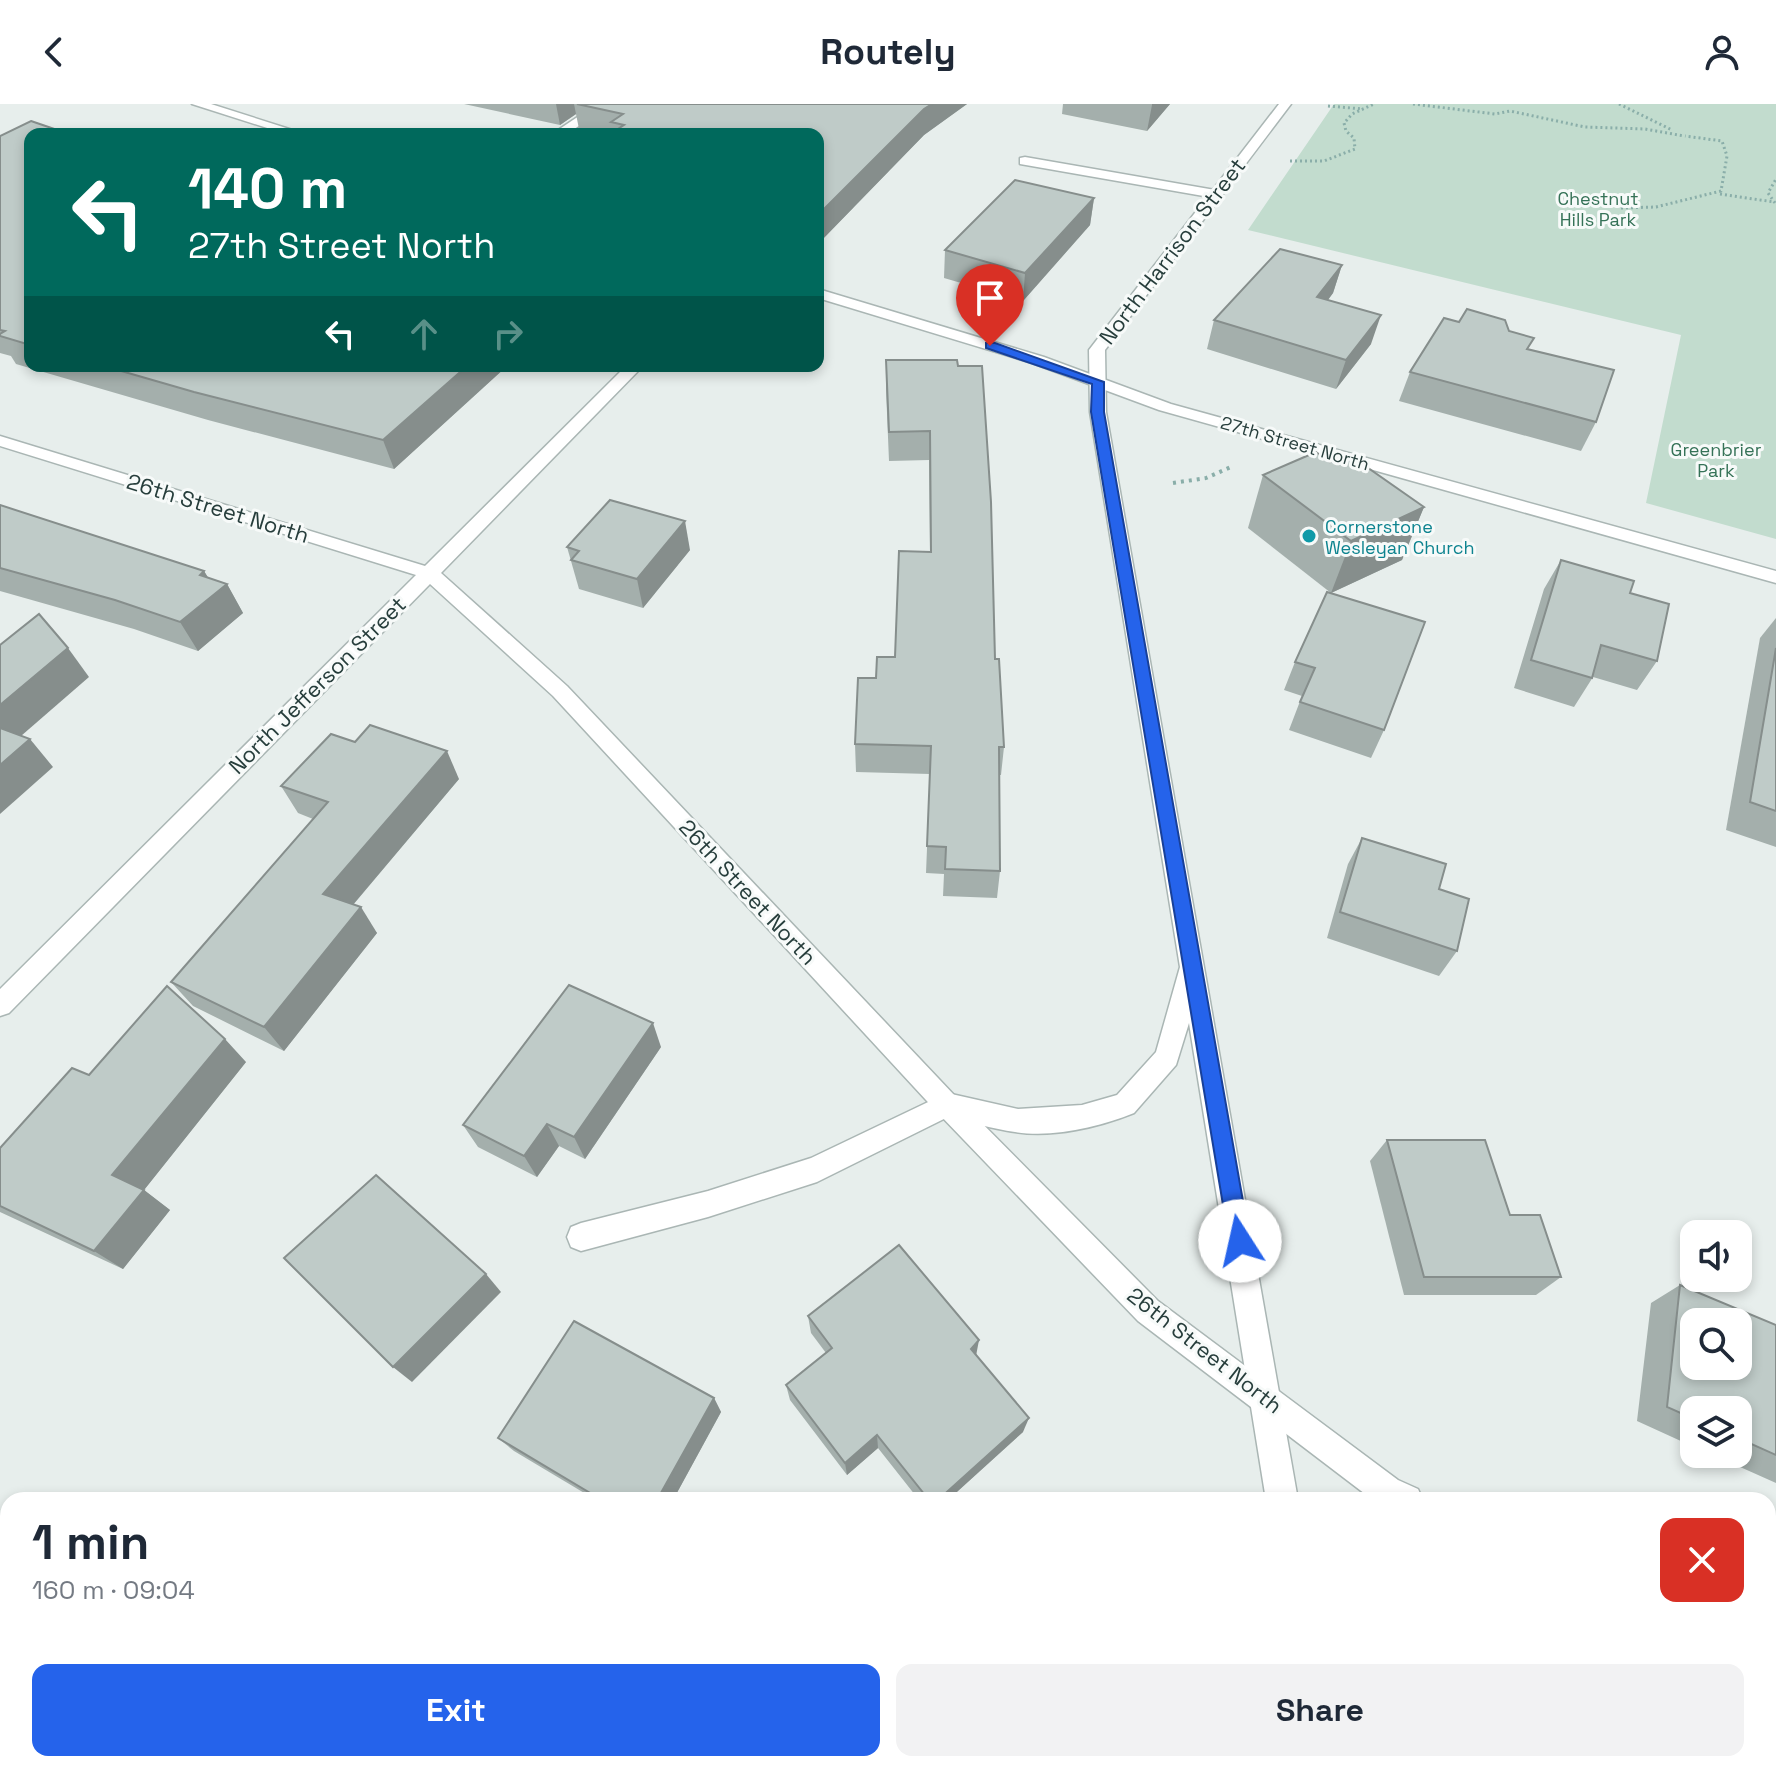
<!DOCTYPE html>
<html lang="en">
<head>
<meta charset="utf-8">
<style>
	body { margin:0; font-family:"Space Grotesk",sans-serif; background:#f2f2f3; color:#1f2937; height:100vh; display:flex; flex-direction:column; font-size:30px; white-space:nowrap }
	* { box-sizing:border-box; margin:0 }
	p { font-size:26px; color:#747a83 }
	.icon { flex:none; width:44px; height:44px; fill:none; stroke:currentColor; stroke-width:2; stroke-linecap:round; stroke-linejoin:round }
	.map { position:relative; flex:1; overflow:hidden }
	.details { position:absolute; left:0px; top:1388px; width:1776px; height:280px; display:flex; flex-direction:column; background:#fff; border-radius:24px 24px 0 0; box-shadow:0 4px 12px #0003 }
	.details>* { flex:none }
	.top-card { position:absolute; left:24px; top:24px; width:800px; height:244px; border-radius:16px; box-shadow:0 4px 12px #0003; background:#00695c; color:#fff; overflow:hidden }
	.fabs { position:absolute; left:1680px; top:1116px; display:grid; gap:16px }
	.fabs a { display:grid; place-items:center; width:72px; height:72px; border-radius:16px; background:#fff; box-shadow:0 4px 12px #0003; font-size:40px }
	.pin { position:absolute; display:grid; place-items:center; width:68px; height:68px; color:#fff; margin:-82px -34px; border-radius:50% 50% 50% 0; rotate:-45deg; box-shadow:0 0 8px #0007 }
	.pin .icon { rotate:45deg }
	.me { position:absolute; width:88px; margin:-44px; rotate:350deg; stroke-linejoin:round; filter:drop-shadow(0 0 6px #0008) }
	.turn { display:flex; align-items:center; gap:28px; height:168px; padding:0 32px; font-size:36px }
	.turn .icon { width:104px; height:104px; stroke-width:2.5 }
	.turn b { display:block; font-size:56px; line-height:68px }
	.lanes { display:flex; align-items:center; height:76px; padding:0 32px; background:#0003; justify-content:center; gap:40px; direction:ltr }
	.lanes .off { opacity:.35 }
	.round { display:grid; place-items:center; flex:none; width:84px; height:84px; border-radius:16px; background:#f2f2f3 }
	.head { display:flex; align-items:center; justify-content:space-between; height:136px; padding:0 32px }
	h1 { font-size:48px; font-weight:800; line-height:60px }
	.primary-button { display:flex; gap:16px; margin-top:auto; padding:16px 32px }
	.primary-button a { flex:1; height:92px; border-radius:16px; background:#2563eb; color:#fff; font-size:32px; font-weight:800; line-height:92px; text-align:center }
	.primary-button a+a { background:#f2f2f3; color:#1f2937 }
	header { display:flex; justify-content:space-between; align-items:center; height:104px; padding:0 32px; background:#fff; font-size:36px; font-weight:800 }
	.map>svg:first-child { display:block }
	.green { fill:#c2dcce }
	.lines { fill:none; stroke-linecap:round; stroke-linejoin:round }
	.service-casing { stroke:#aab6b4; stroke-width:3 }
	.minor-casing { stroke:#aab6b4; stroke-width:3 }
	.tertiary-casing { stroke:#aab6b4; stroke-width:3 }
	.path-far1 { stroke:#8aaea9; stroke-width:3; stroke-dasharray:2 3; stroke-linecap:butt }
	.path { stroke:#8aaea9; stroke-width:4; stroke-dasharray:3 5; stroke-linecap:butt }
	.service { fill:#fff; fill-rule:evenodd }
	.minor { fill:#fff; fill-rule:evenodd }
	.tertiary { fill:#fff; fill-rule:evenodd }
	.wall { fill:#a4afac }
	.shaded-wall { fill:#868e8c }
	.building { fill:#bfcbc8; stroke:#868e8c; stroke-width:2; fill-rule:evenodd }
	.route { fill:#2563eb; stroke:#184099; stroke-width:2 }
	.culture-dot { fill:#0f9aa8; stroke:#f7faf9; stroke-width:3 }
	.labels { text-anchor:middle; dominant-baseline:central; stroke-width:6; stroke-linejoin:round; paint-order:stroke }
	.far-park-label { font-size:18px; fill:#357257; stroke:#f7faf9 }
	.far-street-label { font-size:18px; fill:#273e3c; stroke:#f7faf9 }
	.far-culture-label { font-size:18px; fill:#0d838f; stroke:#f7faf9; text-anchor:start }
	.street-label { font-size:22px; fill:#273e3c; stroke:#f7faf9 }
</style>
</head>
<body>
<header><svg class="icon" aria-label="back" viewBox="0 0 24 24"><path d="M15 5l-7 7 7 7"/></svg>Routely<svg class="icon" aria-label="person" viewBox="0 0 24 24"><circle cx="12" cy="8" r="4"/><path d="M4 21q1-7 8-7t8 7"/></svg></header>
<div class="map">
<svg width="1776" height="1668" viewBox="0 0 1776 1668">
	<rect width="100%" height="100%" fill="#e7eeec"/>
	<path class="green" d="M1334,0H1776V435L1646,399L1681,231L1248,126Z"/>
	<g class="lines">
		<defs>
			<path id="service" d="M947,989L956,993L960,1001L956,1009L817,1078L708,1113L581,1147L571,1143L567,1133L571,1123L581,1119L708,1087L811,1054Z"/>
			<g id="minor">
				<path d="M192,0H211L305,30H286Z"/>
				<path d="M597,0H611L567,30H552Z"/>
				<path d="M1025,53L1215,86L1222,90L1215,94L1020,60V54Z"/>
				<path d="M818,185L1044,253L1171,300L1776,467V479L1159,306L1032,259L818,194Z"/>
				<path d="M626,262H643L441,469L567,582L956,993L1158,1197L1398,1376L1418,1385L1423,1396H1373L1138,1217L938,1009L553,592L430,480L9,909L0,912V885L416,471L0,342V332L425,462Z"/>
				<path d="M1768,1552L1776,1555V1590L1768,1587Z"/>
			</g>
			<g id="tertiary">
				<path d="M1279,0H1291L1105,246L1106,308L1298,1396H1266L1189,919L1176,961L1134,1009C1099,1023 1054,1034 1015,1028C993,1025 970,1018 947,1013L938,1009L934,1001L938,993L947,989L1018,1005L1082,1001L1117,991L1156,948L1180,863L1090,308L1089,246Z"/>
				<path d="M1307,1660H1343L1345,1668H1309Z"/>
			</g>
		</defs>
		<use href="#service" class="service-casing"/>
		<use href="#minor" class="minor-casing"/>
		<use href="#tertiary" class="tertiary-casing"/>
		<g class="path-far1">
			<path d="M1413,0L1495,10L1510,7L1585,23L1645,25L1684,32"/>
			<path d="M1619,0L1672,26"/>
			<path d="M1328,2L1363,5"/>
			<path d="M1290,57H1324L1355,45L1354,34L1346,27L1344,19L1352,10L1374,0"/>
			<path d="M1720,90L1774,98"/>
			<path d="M1775,99L1768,89L1776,75"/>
			<path d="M1621,104L1656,103L1721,87L1727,52L1722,37L1685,32"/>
		</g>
		<path class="path" d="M1173,379L1206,374L1233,362"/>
		<use href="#service" class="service"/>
		<use href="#minor" class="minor"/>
		<use href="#tertiary" class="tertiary"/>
	</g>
	<g class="wall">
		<path d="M464,0H967L924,31L818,140V30H599L579,25L576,10L560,21Z"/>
		<path d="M1063,0H1170L1147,27L1062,10Z"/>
		<path d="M30,30V262H507L394,365L208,316L16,260L11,252L0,249V32Z"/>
		<path d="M1094,94L1090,121L1023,197L944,174L945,146Z"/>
		<path d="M1342,161L1333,189L1328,196L1371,240L1336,285L1207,245L1214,216Z"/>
		<path d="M1459,218L1509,227L1528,245L1596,318L1581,347L1399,297L1410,268Z"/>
		<path d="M886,256H957L995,555L1004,643L1001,671H1000V767L997,794L943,792L944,770L926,769L930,670L856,668L855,640L876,574L895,553L930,447L929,356L889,357L886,285Z"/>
		<path d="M1330,358L1424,403L1402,456L1331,489L1248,424L1263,371Z"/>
		<path d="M0,401L204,467L208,474L227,480L243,509L198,547L134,525L0,487Z"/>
		<path d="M567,443L690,446L643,504L579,485Z"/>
		<path d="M1561,456L1630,489L1657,557L1637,586L1593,573L1574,603L1514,584L1544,485Z"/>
		<path d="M1327,488L1384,626L1371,654L1289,626L1302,592L1284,586L1295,558Z"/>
		<path d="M1776,514V743L1726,726L1760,534Z"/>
		<path d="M459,675L353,801L377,829L284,947L193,902L171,878L313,715L298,709L281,682Z"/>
		<path d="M1362,734L1457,847L1439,872L1327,834L1348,760Z"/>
		<path d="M661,943L585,1055L559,1042L537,1073L478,1043L463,1021Z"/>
		<path d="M246,958L144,1086L170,1106L123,1165L0,1108V1044L89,971Z"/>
		<path d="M1387,1036L1510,1111L1561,1173L1536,1191H1404L1370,1057Z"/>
		<path d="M1680,1181L1776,1221V1379L1711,1350H1738V1306H1694V1343L1637,1317L1651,1199Z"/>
		<path d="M808,1212L976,1252L1023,1328L948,1396H919L878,1344L847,1371L790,1296L786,1281L826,1249L811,1229Z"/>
		<path d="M714,1294L721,1308L673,1396H596L514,1347L498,1334Z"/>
		<path d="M1533,1660H1621V1668H1532Z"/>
	</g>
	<g class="shaded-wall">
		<path d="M556,0H574L576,10L560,21Z"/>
		<path d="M932,0H967L924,31L818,140V111L924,5Z"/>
		<path d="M1152,0H1170L1147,27L1152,1Z"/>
		<path d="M1094,94L1090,121L1023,197L1025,169Z"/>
		<path d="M1342,161L1333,189L1309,221L1317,193Z"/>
		<path d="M1381,211L1371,240L1336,285L1346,256Z"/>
		<path d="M467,262H507L394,365L383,336Z"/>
		<path d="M1424,403L1402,456L1331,489L1351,437Z"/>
		<path d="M685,417L690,446L643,504L637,475Z"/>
		<path d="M204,467L217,488L227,480L243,509L198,547L180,518L200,471Z"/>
		<path d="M68,544L89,573L6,645L0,638V601Z"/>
		<path d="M30,635L53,663L0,710V661Z"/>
		<path d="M447,647L459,675L340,816L323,790Z"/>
		<path d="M361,803L377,829L284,947L264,923Z"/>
		<path d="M653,919L661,943L585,1055L574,1033Z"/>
		<path d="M225,935L246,958L144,1086L170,1106L123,1165L94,1147L112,1071Z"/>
		<path d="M547,1020L559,1042L537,1073L524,1052Z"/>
		<path d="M486,1170L501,1188L412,1278L393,1263Z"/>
		<path d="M979,1236L976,1252L971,1245Z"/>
		<path d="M714,1294L721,1308L673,1396H657Z"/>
		<path d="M1029,1314L1023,1328L948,1396H938Z"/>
		<path d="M877,1331L878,1344L847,1371L845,1359Z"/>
	</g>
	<g class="building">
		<path d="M577,0H932L924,5L818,111V30H610L624,21L611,18L623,10Z"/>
		<path d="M31,17L69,30H30V241L0,232V230L5,227L0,226V32Z"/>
		<path d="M1015,76L1094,94L1025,169L945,146Z"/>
		<path d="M1280,145L1342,161L1317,193L1381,211L1346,256L1214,216Z"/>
		<path d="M1467,205L1505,216L1509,227L1534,234L1527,245L1614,266L1596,318L1410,268L1444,214L1459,218Z"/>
		<path d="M886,256H957L958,262H982L991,398L995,555H999L1004,643H999L1000,767L945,765L946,743L927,742L931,642L855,640L858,574H876L877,553H895L899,447L931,448L930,327L889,328Z"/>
		<path d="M104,262H467L383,336L194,288Z"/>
		<path d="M1316,348L1330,358L1348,350L1424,403L1351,437L1263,371Z"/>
		<path d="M610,396L685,417L637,475L571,456L579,447L567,443Z"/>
		<path d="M0,401L204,467L200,471L227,480L180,518L115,496L0,464Z"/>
		<path d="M1561,456L1634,477L1630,489L1669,500L1657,557L1601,541L1592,574L1531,556Z"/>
		<path d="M1327,488L1425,518L1384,626L1300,598L1315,564L1295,558Z"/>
		<path d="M39,510L68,544L0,601V541Z"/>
		<path d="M1776,544V707L1750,698Z"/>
		<path d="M370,621L447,647L323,790L361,803L264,923L171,878L328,698L281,682L331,630L355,638Z"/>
		<path d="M0,624L30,635L0,661Z"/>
		<path d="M1362,734L1446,760L1439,785L1469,795L1457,847L1340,808Z"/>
		<path d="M569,881L653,919L574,1033L547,1020L524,1052L463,1021Z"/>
		<path d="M167,882L225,935L112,1071L144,1086L94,1147L0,1102V1044L72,964L89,971Z"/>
		<path d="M1387,1036H1485L1510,1111H1540L1561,1173H1424Z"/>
		<path d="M376,1071L486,1170L393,1263L284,1154Z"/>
		<path d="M899,1141L979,1236L971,1245L1029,1314L938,1396H929L877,1331L845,1359L786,1281L832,1244L808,1212Z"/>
		<path d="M1680,1181L1776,1221V1351L1738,1334V1306H1694V1315L1667,1303ZM1694,1218H1738V1262H1694Z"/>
		<path d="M574,1217L714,1294L657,1396H602L498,1334Z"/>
		<path d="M665,1660H1114V1668H866L862,1665L861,1668H661Z"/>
		<rect x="1563" y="1660" width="58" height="8"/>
	</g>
	<path class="route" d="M986,239H995L1104,278V308L1250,1137L1247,1144L1240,1147L1232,1144L1229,1137L1091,308L1092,280L986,244Z"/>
	<circle class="culture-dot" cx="1309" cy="432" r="8"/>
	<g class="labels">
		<g class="far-park-label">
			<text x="1598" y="94">Chestnut<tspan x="1598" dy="21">Hills Park</tspan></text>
			<text x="1716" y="345">Greenbrier<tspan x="1716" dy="21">Park</tspan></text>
		</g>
		<g class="far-street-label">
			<text transform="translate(1295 339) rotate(16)">27th Street North</text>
		</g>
		<g class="far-culture-label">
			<text x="1325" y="422">Cornerstone<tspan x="1325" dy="21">Wesleyan Church</tspan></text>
		</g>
		<g class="street-label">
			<text transform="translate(1172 147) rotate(-53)">North Harrison Street</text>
			<text transform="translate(218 404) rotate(17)">26th Street North</text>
			<text transform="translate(317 581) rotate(-45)">North Jefferson Street</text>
			<text transform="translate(748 788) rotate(47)">26th Street North</text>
			<text transform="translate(1205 1246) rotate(38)">26th Street North</text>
		</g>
	</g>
</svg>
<div class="fabs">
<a><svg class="icon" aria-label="sound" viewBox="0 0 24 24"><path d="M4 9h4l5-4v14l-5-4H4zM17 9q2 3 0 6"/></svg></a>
<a><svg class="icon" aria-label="search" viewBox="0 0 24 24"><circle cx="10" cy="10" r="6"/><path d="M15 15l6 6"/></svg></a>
<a><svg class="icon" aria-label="layers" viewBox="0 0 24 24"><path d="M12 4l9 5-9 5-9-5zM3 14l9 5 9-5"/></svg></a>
</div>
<div class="pin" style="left:990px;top:242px;background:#d93025"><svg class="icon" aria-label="arrive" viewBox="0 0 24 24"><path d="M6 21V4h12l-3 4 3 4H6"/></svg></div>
<svg class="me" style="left:1240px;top:1137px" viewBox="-20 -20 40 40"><circle r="19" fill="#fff"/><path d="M0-13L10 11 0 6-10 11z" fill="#2563eb"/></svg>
<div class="top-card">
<div class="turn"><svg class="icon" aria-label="left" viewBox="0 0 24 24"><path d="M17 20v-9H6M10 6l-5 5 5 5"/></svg><div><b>140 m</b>27th Street North</div></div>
<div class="lanes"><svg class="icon" aria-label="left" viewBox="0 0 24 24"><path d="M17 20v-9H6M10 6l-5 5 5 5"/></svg><svg class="icon off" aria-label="ahead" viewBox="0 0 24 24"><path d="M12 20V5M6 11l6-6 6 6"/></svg><svg class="icon off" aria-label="right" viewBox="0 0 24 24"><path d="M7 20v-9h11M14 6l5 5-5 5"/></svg></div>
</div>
<section class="details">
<div class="head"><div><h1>1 min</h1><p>160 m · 09:04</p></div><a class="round" style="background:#d93025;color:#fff"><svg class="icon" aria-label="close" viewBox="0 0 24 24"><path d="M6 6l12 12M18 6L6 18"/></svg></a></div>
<div class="primary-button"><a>Exit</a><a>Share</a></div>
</section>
</div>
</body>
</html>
